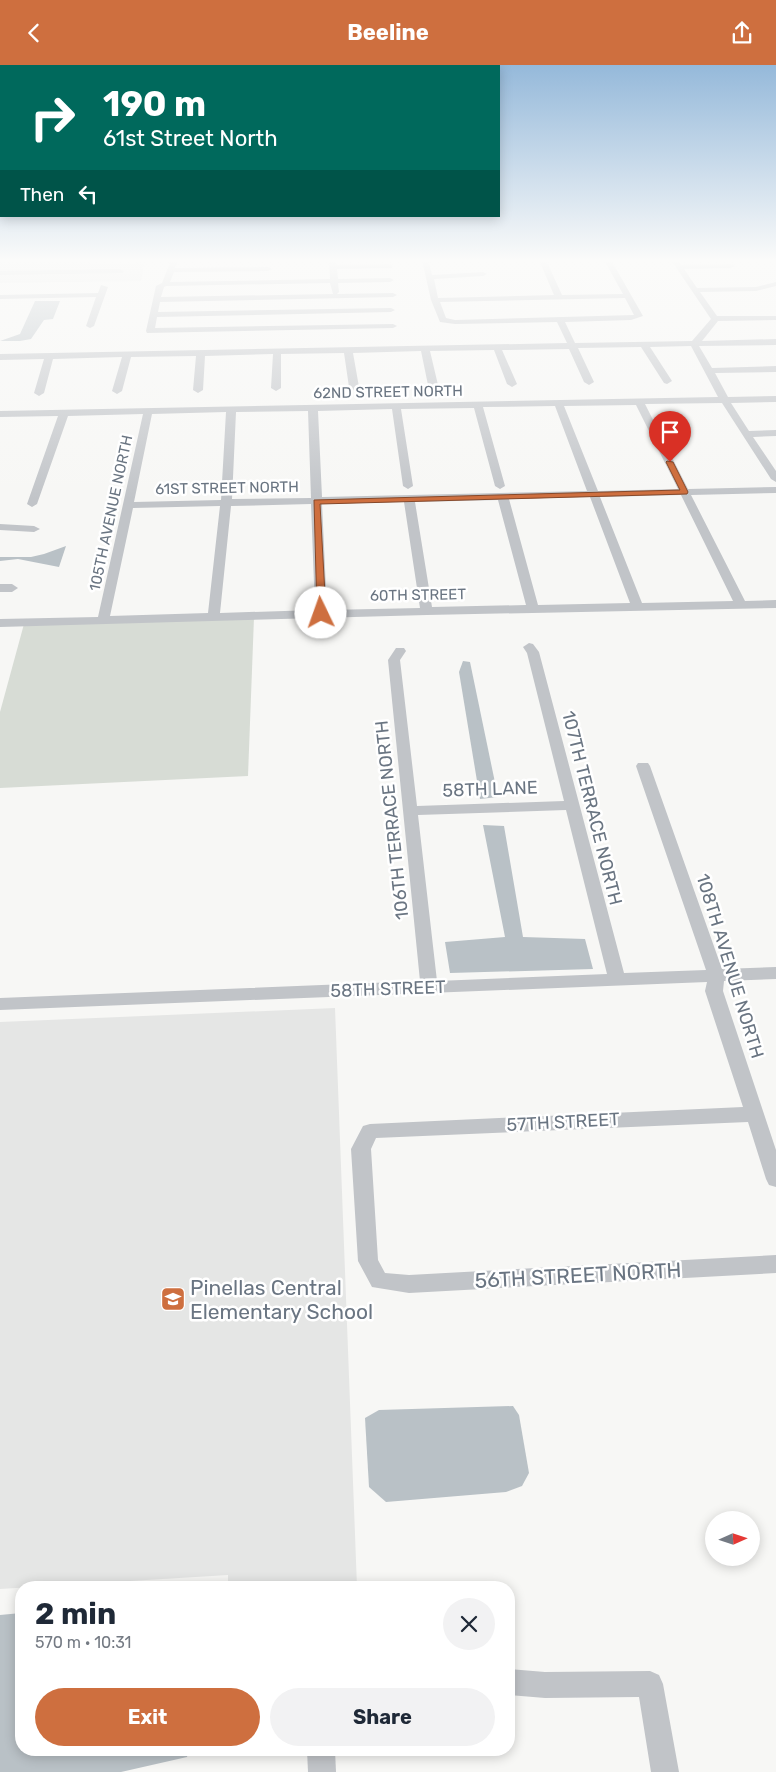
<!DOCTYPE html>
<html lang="en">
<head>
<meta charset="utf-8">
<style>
	body { margin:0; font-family:Rubik,sans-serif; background:#f2f2f3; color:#1f2937; height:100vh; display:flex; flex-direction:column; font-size:19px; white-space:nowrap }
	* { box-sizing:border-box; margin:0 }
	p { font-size:16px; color:#747a83 }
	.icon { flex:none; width:28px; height:28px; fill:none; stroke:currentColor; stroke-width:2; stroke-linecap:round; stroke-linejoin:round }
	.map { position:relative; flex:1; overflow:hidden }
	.sheet { position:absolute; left:15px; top:1516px; width:500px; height:175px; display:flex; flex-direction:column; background:#fff; border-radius:20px; box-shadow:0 2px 12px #0003 }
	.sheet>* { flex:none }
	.banner { position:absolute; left:0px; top:0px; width:500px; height:152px; box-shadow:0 2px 12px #0003; background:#00695c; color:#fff; overflow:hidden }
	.needle { width:32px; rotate:87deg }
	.fabs { position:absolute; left:705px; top:1446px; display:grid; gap:10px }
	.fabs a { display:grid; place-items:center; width:55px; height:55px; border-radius:50%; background:#fff; box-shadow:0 2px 12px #0003; font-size:25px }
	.pin { position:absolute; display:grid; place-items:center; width:42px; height:42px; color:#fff; margin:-51px -21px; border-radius:50% 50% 50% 0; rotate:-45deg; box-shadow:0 0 5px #0007 }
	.pin .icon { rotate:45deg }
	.me { position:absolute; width:55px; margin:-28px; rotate:357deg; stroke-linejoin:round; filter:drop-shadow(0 0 4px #0008) }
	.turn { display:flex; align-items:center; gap:18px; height:105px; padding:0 20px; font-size:22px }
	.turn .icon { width:65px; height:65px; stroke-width:2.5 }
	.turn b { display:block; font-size:35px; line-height:42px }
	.then { display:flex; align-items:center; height:48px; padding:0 20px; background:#0003; gap:10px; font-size:19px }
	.round { display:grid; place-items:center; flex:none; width:52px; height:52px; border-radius:26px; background:#f2f2f3 }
	.overview { display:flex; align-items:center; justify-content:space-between; height:85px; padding:0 20px }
	h1 { font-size:30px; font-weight:700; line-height:38px }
	.primary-button { display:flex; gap:10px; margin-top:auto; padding:10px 20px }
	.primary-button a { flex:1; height:58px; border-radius:30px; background:#ce6f3f; color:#fff; font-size:20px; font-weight:700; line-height:58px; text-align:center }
	.primary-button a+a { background:#f2f2f3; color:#1f2937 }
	header { display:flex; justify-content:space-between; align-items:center; height:65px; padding:0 20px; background:#ce6f3f; color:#fff; font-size:22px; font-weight:700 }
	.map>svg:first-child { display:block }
	.built { fill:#e5e6e5 }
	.green { fill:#d7dcd5 }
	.water { fill:#b9c1c6 }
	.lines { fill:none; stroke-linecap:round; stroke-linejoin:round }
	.minor { fill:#c1c4c8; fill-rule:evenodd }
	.route { fill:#ce6f3f; stroke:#864829 }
	.labels { text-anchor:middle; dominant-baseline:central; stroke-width:5; stroke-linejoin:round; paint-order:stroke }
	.far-street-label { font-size:15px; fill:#6a7582; stroke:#fff }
	.street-label { font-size:18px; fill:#6a7582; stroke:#fff }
	.near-street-label { font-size:21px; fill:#6a7582; stroke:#fff }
	.near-poi-label { font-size:21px; fill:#6a7582; stroke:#fff; text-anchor:start }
</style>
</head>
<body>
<header><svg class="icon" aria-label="back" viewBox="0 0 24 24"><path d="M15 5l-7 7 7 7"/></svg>Beeline<svg class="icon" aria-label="share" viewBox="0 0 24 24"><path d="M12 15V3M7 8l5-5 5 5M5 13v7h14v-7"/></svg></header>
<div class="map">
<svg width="776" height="1707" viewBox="0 0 776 1707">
	<rect width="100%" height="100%" fill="#f7f7f5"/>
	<g class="built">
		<path d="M0,195H99L90,197V199L136,198V195H145L141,216L0,218V209L124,205L0,207Z"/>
		<path d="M335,943L357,1522H228V1510L0,1524V957Z"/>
	</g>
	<path class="green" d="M254,552L248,711L0,723V647L24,559Z"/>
	<g class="water">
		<path d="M35,236H60L53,254L44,255L31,274L20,276H0L20,269Z"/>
		<path d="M66,481L59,502L18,494L0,496V492H31L44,489Z"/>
		<path d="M463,596L470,597L498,732L480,734L459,607Z"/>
		<path d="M483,760L504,761L523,872L585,874L593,904L450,908L445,877L505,872Z"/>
		<path d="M513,1341L519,1350L529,1408L522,1421L506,1427L386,1437L369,1422L365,1353L379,1345Z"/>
		<path d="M21,1548V1685H189L187,1692L121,1707H0V1550Z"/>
	</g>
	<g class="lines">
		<g class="minor">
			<path d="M171,195H178L175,203L268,202L272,204L268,206L174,207L170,217L330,214L329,195H335L336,200L389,199L393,201L392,203L337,204L338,214L390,213L394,215L390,217L338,218L339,227L337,229L393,228L397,230L393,232L160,237L158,247L391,243L395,245L391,247L157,252L155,263L393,259L397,261L393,263L147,268L146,266L156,221L162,218ZM330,218L333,229L161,232L164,222L166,221Z"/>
			<path d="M422,195H428L432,210L483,207L487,209L483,211L434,214L438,233L554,230L539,195H546L562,230L623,229L604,195H611L643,251L631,255L565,257L575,278L692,276L711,254L671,195H677L681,200L731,199L735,201L731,203L684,204L697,223L756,222L776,217V221L756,226L700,227L717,251H776V255L718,256L702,276L776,274V280L699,281L712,303L776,301V307L715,308L728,332L776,331V337L731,338L749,366L776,365V371L753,372L776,406V417L771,414L722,338L645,339L688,424L776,422V428L691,430L745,536L776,535V543L427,550L0,562V554L98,552L143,349L68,351L37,439L32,442L27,439L58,351L0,352V346L718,332L691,281L650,282L672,316L667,319L664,318L641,282L578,283L594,317L589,320L584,317L569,284L502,285L517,319L512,322L507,319L494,285L430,286L438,320L433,323L428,320L421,286L353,288L359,322L354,325L349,322L344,288L281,289V323L276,326L271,323L273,289L205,291L203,325L198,328L193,325L196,291L131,292L122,326L117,329L112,326L122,292L53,294L44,328L39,331L34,328L44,294L0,295V289L567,278L557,257L455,259L440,257L431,235ZM625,233L634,250L455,255L446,253L440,237ZM636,340L678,424L598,426L564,341ZM555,341L587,426L322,432L318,346L392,344L403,421L408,424L413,421L401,344L474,343L495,421L500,424L505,421L483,342ZM308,346L311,433L232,434L236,347ZM226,347L221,435L134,437L152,349ZM681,430L733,536L642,538L600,432ZM590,432L630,538L538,540L509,434ZM498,435L526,540L432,542L415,437ZM404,437L420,543L327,545L322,439ZM311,439L315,545L220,548L231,441ZM220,441L208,548L110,551L133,443Z"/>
			<path d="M120,204L124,206L123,208L0,210V206Z"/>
			<path d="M101,220L108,222L94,261L90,263L86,261L96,232L0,234V230L98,228Z"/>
			<path d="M0,459L34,461L40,464L34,467L0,465Z"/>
			<path d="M0,519H12L18,523L12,527H0Z"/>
			<path d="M529,578L533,579L539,587L624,908L706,905L636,701L638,698H648L650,701L722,904L776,902V914L724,916L723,926L776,1085V1122L769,1120L766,1114L748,1057L376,1073L371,1084L378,1195L385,1208L409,1210L776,1190V1208L409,1228L372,1222L358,1196L351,1084L363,1061L370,1059L743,1042L705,926L707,917L0,945V933L420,916L388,595L396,583H404L406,586L400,595L417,741L564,736L527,588L523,582ZM566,745L607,909L437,916L418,750Z"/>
			<path d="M509,1604L545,1607L650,1606L659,1610L663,1619L679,1707H651L639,1632L545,1633L509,1630Z"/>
			<path d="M307,1685H335L336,1707H308Z"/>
		</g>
	</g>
	<linearGradient id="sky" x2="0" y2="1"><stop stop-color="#95b9da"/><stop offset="0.45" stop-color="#fbfbfa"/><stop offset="1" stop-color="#fbfbfa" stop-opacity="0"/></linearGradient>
	<rect width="776" height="434" fill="url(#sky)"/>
	<path class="route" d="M667,396L673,397L688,427L687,429L320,439L326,548L321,551L317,548L314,435L680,425L666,397Z"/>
	<defs>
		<symbol id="school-square" viewBox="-11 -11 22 22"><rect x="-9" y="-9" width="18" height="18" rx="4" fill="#ce6f3f" stroke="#fff"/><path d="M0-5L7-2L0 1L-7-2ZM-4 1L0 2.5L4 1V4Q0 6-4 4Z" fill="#fff"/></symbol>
	</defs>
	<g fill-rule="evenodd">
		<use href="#school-square" x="159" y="1220" width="28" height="28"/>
	</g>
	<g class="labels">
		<g class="far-street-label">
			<text transform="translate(388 327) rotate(-1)">62ND STREET NORTH</text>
			<text transform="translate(227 423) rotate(-1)">61ST STREET NORTH</text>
			<text transform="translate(111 448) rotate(-78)">105TH AVENUE NORTH</text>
			<text transform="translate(418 530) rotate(-1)">60TH STREET</text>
		</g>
		<g class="street-label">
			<text transform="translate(490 724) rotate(-2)">58TH LANE</text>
			<text transform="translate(592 743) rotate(76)">107TH TERRACE NORTH</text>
			<text transform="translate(392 755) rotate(-96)">106TH TERRACE NORTH</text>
			<text transform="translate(730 901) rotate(73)">108TH AVENUE NORTH</text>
			<text transform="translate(388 924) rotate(-2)">58TH STREET</text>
			<text transform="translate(563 1057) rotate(-3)">57TH STREET</text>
		</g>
		<g class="near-street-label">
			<text transform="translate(578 1210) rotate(-3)">56TH STREET NORTH</text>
		</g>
		<g class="near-poi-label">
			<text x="190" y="1222">Pinellas Central<tspan x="190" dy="24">Elementary School</tspan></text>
		</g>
	</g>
</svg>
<div class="fabs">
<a><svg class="needle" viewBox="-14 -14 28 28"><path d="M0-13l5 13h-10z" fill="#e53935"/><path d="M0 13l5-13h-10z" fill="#747a83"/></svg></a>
</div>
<div class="pin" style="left:670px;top:397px;background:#d93025"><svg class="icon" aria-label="arrive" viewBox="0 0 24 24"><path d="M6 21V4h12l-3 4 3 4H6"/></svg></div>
<svg class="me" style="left:321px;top:548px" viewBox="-20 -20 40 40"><circle r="19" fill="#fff"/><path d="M0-13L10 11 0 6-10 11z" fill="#ce6f3f"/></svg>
<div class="banner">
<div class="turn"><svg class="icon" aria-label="right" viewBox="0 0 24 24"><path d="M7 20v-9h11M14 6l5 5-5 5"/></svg><div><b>190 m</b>61st Street North</div></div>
<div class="then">Then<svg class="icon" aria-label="left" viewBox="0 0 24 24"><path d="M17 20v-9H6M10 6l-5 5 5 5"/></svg></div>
</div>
<section class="sheet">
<div class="overview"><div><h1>2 min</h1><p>570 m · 10:31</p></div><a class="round"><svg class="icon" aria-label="close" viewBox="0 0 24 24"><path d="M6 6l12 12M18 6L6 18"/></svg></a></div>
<div class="primary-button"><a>Exit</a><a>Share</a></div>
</section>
</div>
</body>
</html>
